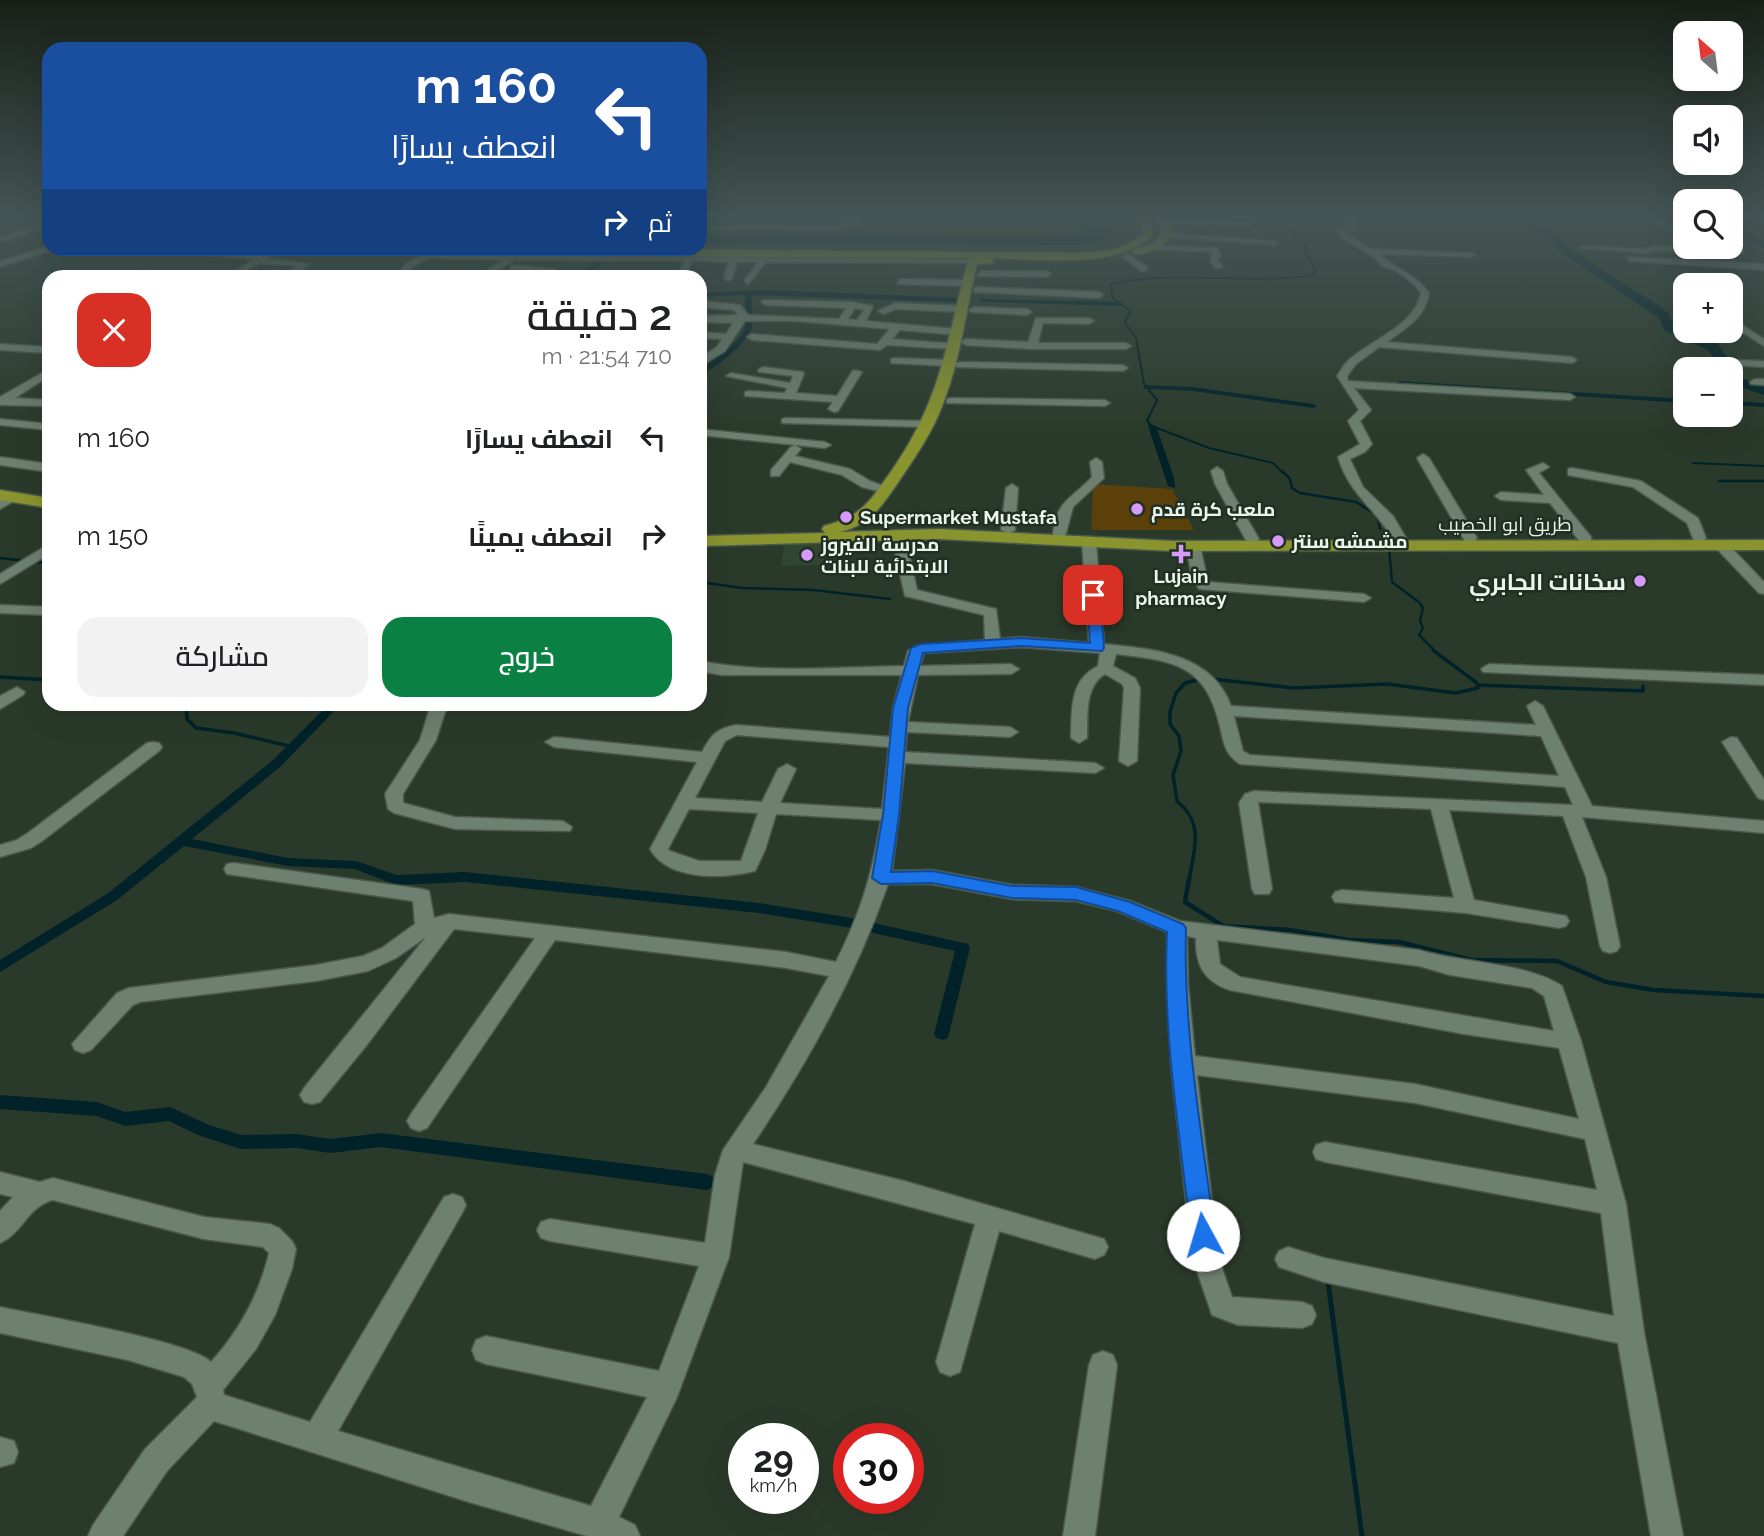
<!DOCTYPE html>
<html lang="ar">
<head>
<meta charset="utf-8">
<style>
	body { margin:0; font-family:Raleway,Cairo,sans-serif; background:#f2f2f2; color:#202124; direction:rtl; height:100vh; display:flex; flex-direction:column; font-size:26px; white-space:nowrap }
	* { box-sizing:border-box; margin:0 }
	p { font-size:23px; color:#757577 }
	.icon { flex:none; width:38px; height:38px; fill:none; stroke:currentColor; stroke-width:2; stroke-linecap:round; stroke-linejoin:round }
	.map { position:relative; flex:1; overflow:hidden; direction:ltr }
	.details { position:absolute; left:42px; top:270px; width:665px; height:441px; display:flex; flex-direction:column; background:#fff; border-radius:21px; box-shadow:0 7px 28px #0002; direction:rtl }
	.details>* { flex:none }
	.hud { position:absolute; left:42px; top:42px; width:665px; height:214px; border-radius:21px; box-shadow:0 7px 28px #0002; direction:rtl; background:#1a4fa0; color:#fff; overflow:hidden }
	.needle { width:46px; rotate:332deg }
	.tools { position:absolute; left:1673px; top:21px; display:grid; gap:14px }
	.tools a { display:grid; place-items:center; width:70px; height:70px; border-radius:14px; background:#fff; box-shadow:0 7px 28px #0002; font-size:35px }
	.speed { position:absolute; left:728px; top:1423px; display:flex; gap:14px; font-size:35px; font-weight:700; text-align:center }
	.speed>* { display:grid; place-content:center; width:91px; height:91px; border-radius:50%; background:#fff; box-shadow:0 7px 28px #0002; line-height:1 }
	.speed small { font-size:18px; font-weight:400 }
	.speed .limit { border:10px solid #d22; background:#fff; color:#111 }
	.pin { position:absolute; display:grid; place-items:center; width:60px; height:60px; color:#fff; margin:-30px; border-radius:14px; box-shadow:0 4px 10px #0006 }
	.me { position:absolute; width:77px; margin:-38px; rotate:354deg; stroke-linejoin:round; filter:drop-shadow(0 0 5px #0008) }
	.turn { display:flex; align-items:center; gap:24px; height:147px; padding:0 35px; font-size:32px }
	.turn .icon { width:91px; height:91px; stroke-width:2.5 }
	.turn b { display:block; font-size:49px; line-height:60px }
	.then { display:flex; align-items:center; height:66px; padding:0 35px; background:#0003; gap:14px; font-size:26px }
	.round { display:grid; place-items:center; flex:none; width:74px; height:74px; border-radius:21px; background:#f2f2f2 }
	.head { display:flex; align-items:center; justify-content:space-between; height:119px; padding:0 35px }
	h1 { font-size:42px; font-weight:600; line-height:52px }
	.cta { display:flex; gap:14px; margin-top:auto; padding:14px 35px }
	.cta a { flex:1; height:80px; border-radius:21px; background:#0b8043; color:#fff; font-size:28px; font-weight:600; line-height:80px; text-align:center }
	.cta a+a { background:#f2f2f2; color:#202124 }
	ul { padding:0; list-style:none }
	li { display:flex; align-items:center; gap:21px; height:98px; padding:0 35px }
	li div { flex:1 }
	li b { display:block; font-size:26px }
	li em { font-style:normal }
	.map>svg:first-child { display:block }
	.built { fill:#304632 }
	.green { fill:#5b4009 }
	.water { fill:#012228 }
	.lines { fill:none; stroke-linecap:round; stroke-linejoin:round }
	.stream-far4 { stroke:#012228; stroke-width:2 }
	.stream-far3 { stroke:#012228; stroke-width:2.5 }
	.stream-far2 { stroke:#012228; stroke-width:3.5 }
	.stream-far1 { stroke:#012228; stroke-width:4.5 }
	.stream { stroke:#012228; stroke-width:5 }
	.canal { fill:#012228; fill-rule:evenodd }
	.river { fill:#012228; fill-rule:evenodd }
	.minor-casing { stroke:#4a584b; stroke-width:3 }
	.major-casing { stroke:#4a584b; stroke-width:3 }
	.minor { fill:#6e806f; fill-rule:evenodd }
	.major { fill:#89942f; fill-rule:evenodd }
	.route { fill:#1a73e8; stroke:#114b97; stroke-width:2 }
	.poi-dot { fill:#d69bfa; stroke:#202f21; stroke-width:2.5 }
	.labels { text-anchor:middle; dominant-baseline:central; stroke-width:5; stroke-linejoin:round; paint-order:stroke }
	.far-poi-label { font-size:19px; font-weight:bold; fill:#ebf5eb; stroke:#202f21; text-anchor:start }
	.far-street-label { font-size:19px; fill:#ebf5eb; stroke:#202f21 }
	.poi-label { font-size:23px; font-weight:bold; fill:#ebf5eb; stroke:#202f21; text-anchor:end }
</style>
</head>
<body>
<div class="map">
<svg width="1764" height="1536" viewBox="0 0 1764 1536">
	<rect width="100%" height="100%" fill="#2a3a2a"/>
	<path class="built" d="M784,543H839L837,554L826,556L825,565L781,566Z"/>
	<path class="green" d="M1093,484L1172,489L1194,530H1091Z"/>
	<g class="water">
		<path d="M934,218H1047L1050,226H938L935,225Z"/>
		<path d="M1079,218H1111L1113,231L1099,241L1081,245L700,244V235L1061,237L1083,231V221Z"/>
	</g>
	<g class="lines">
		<g class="stream-far4">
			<path d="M1693,463L1764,466"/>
			<path d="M1283,473L1273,463L1209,448L1152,426L1147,421L1157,400L1144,384L1136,338L1125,323L1130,311L1113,298L1110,284C1176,270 1243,284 1310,276L1316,271L1306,253L1305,243L1298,239L1285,218"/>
		</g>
		<g class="stream-far3">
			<path d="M1282,471L1290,479L1292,488L1300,493L1356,502L1377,515L1380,529"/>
			<path d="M1719,481H1764"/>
			<path d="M1389,548L1392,582L1420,603L1423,608L1420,621L1423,628L1419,635L1437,653"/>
			<path d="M0,558L26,561"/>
			<path d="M34,562L49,563"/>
			<path d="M700,582L742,588L813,590L890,599"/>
		</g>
		<g class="stream-far2">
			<path d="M0,677L49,680"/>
			<path d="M1212,679L1294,688L1387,684L1456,693L1478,688L1477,683L1434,651"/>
			<path d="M1477,685L1643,691V686"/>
			<path d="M186,704L187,719L196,728L234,733L293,747"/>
			<path d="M1189,881C1194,849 1205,824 1177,801L1173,775L1181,751L1179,736L1170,724V712L1176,693L1185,683L1201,679"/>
		</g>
		<path class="stream-far1" d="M1189,879L1185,902L1223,926L1290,930L1348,940L1399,942L1471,960L1557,961L1606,982L1654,990L1764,996"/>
		<path class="stream" d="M1328,1282L1362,1536"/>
		<g class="canal">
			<path d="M608,248H613C602,264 592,276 571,276L596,265Z"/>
			<path d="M766,290L959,298L962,300L959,302L752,295C750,304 754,312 753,322C751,342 717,367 700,375V370L726,351L743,333L746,322L745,295L700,297V293Z"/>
			<path d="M979,299L1120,302L1123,304L1120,306L981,302Z"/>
			<path d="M1398,381L1685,399V403L1401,385H1398Z"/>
			<path d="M1144,385L1193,387L1313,404L1317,406L1313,408L1193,391L1147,389H1144Z"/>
			<path d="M1731,401L1764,403V407L1731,405Z"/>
			<path d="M1149,424L1156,426L1174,478L1175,488L1168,486L1148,426Z"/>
			<path d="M329,704H341L280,767L192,839L288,858L356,861L397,875L465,872L759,903L852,918L857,919L859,923L857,927L852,928L759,913L465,882L396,885L355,869L288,866L184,846L117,900L0,972V960L107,894L272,761Z"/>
			<path d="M874,923L968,944L970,948L948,1038L942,1040L936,1038L934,1034L955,951L869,932L867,928L869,924Z"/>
			<path d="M0,1095L97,1102L125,1112L170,1107L209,1125L241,1135L297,1134L330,1139L381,1133L707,1174L713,1177L716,1182L713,1187L707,1190L381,1147L330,1153L297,1148L241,1149L198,1135L169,1121L125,1126L97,1116L0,1109Z"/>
		</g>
		<g class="river">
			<path d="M1509,218H1522L1558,234L1570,249L1658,305L1668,313L1674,326L1718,344L1741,378L1764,386V395L1731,384V369H1722L1708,350L1665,331L1659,318L1562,253L1550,238Z"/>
			<path d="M1731,224L1764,241V248L1731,231Z"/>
		</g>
		<defs>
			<g id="minor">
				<path d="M852,218H860L857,227L837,230L700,229V225L837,226L851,223Z"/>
				<path d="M1349,218H1357V227L1347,234L1372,249L1472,253L1476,255L1472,257L1380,254C1396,271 1414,271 1429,293C1425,318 1406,328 1387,342L1572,357L1577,360L1572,363L1379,347L1356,364L1347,376L1348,381L1570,394L1575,397L1570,400L1354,388L1371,410L1360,421L1372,444L1365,452L1350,459L1363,487L1393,516L1406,538L1399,542L1394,541C1375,507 1350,496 1338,457L1360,444L1348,421L1359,410L1337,376C1341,370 1345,363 1350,359C1374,338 1414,326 1421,293L1414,284L1396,271L1382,266L1375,258L1341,237L1338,231L1349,226Z"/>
				<path d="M1647,218H1656L1685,237V242Z"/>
				<path d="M1163,219L1248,222L1252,224L1248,226L1160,223Z"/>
				<path d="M49,222V227L0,242V237Z"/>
				<path d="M1167,233L1274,241L1278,243L1274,245L1164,237Z"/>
				<path d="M1731,242L1744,249V253L1655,251L1647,253L1579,248L1583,246L1648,249L1652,246L1732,248Z"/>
				<path d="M1153,245L1217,248L1221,254L1218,260L1223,267L1216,269L1210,260L1212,252L1150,249Z"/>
				<path d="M49,246L53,250L0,267V261Z"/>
				<path d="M273,248H284L267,259L310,264L292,276H283L297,266L259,263L236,276H227L255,259L210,255L214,253L263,254Z"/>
				<path d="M413,248L453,255L973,259L977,261L973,263L766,262L748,284L744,281L758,262H737L732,278L728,281L724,278L729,262L692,261L685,276H677L684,261L514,260L490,276H483V273L503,260L428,258L411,268L405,276H397L405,264L421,255Z"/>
				<path d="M1126,253L1147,267V271H1141L1123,257Z"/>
				<path d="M1627,257L1764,264V270L1630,261Z"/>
				<path d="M512,265L554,269L558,272L554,275L509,270Z"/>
				<path d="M143,271L180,273L184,276H114Z"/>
				<path d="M981,271H1047L1051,274L1047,277L978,276Z"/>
				<path d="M900,279L968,280L972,283L968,286L897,284Z"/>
				<path d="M977,287L1099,292L1103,295L1099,298L974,292V288Z"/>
				<path d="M763,300L852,302L873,306L866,321L957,329L962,332L957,335L900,330L892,339L957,344V348L954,349L887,345L880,350L752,340L747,337L752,334L877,344L890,329L796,321H745L725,351L700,366V358L717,347L722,339L700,338V332L726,334L733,323L700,322V316L738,315L734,310L700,307V301L740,305L748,315L839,319L846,308L766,305L761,302ZM855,308L864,310L857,320L848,319Z"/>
				<path d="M895,303L963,306L968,309L963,312L896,309L883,314L878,311Z"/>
				<path d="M974,307L1027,309L1032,312L1027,315L971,312L969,310Z"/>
				<path d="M1036,318H1089L1094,321L1089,324L1043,323L1038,343H1126L1131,346L1126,349H1032L966,345L961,342L966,339L1028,342Z"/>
				<path d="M1731,318L1764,339V346L1731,325Z"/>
				<path d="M0,344L49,347V353L0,350Z"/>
				<path d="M895,358L949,360L954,363L949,366L891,363V359Z"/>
				<path d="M1735,360L1764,361V367L1731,365V361Z"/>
				<path d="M960,362L1123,365L1128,368L1123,371L956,367V363Z"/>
				<path d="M763,367L803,372L804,374L796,393L837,396L853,370L862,372L838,411L834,412L828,409L833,402L745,396V392L749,391L785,393L787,388L726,376L731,373L790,383L793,376L759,372L758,370Z"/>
				<path d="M49,369V376L15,398L49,400V406L0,405V397Z"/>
				<path d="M1755,379H1764V385L1751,384L1750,382Z"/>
				<path d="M951,398L1105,400L1110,403L1105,406L947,403V399Z"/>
				<path d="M786,418L927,421L933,424L927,427L782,423V419Z"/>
				<path d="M0,419L49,424V430L0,425Z"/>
				<path d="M700,429L825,442L831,445L825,448L700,435Z"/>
				<path d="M795,445L801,449L795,456L850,469L870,481L892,489L886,493L862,487L842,475L790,462L779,476H771V470L791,447Z"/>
				<path d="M1423,454L1429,458L1477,538L1475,541H1465L1463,538L1417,458Z"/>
				<path d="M0,457L49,464V472L0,465Z"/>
				<path d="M1096,458L1102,462L1104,478L1073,507L1065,537H1055L1053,534C1057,499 1071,500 1092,477L1090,462Z"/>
				<path d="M1543,463L1549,467L1539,473L1591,537V543H1581L1550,503L1501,500L1495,496L1501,492L1544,495L1526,470Z"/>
				<path d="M1217,467L1223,471L1227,484L1259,539L1257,542H1247L1215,484L1211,471Z"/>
				<path d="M1572,468L1641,481L1698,518L1706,538L1704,541H1694L1687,523L1633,487L1568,475V469Z"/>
				<path d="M1012,484L1018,488L1015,530L1008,534L1001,530L1006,488Z"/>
				<path d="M8,497L14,501L0,509V500Z"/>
				<path d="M898,531L905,535L917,590L996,609L1000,639L1021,637L1089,643L1082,542L1089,538L1096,542L1104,644C1152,649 1212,653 1231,706L1536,725L1527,706L1535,701L1543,706L1592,806L1764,821V833L1582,817L1606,877L1620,946L1617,951L1610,953L1603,951L1600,946L1586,877L1563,816L1449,810L1474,900L1566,916L1569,921L1566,926L1559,928L1466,913L1335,902L1332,897L1335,892L1342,890L1454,898L1431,809L1258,802L1272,889L1269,894H1255L1252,889L1239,803L1245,794L1254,791L1573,805L1565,787L1240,764C1225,754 1224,744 1220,727C1206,665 1176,661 1116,654L1113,666L1135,678L1140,688L1137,761L1128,766L1119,761L1124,688L1122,684L1105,674C1084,687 1088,716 1087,738L1079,743L1071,738C1072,710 1069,680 1098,666L1100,653L1021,647L924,653L920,666L1011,664L1019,669L1011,674L918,675L908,722L1010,727L1018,732L1010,737L907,732L905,752L1095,763L1104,768L1095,773L905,763L892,871L932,870L1012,885L1076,887L1130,901L1180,921L1419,950C1462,963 1528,963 1562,986L1581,1041L1626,1204L1644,1332L1683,1536H1651L1618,1343L1324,1282L1279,1267L1275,1259L1279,1251L1288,1247L1324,1258L1614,1316L1601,1213L1325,1162L1316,1159L1313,1152L1316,1145L1325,1142L1597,1190L1585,1139L1415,1103L1197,1075L1215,1228L1222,1268L1232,1297L1302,1302L1312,1306L1316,1315L1312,1324L1302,1328L1238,1325L1212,1315L1196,1268L1189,1228L1171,1064L1167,932L1117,911L1076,901L1012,899L932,884H888C856,976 807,1064 753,1144L904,1181L1104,1239L1108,1247L1104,1255L1095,1259L999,1231L960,1372L950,1376L940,1372L936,1362L975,1224L743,1162L729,1257L677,1397L619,1517L635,1525L640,1536H587L469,1502L214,1421L167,1471L123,1536H88L93,1525L145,1449L197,1397L192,1384L184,1377L128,1360L0,1333V1307C37,1315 191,1341 211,1362C240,1330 259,1295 269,1253L263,1247L204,1239L53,1200C28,1206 22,1234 0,1243V1211L13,1197L0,1194V1172L40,1182L53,1178L204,1217L270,1224L279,1228L292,1241L296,1249L292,1269L275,1315L256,1349L223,1390L224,1395L310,1422L444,1197L453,1194L462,1197L466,1205L462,1213L338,1431L591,1506L647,1397L486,1364L476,1360L472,1350L476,1340L486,1336L659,1371L699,1266L550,1241L541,1238L537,1230L541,1222L550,1219L705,1243L715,1175L723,1150L766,1087L829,976L786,968L555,940L427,1128L419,1131L411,1128L407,1121L411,1114L535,938L454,929L366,1046L320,1102L312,1104L304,1102L300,1095L304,1088L426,937L396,958L368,971L316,981L140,1002L133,1005L91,1050L83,1053L75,1050L72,1044L117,993L129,988L316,965L363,956L382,948L415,924L413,901L227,874L224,869L227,864L234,863L422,889L429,891L434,918L449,914L786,952L836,962C861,912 872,875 881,820L776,814L765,850L755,871C723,879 668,881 650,849L697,762L554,747L545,742L554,737L702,752C711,735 717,728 737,725L890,737L893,708L902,675H721L700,671V661C766,674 837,667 904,666L908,651L916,646L985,640L984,615L905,596L891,535ZM1234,716L1541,736L1559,776L1250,755L1243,751ZM737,735L889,747L882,809L780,803L796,769L787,764L778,769L762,802L695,798L725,741ZM689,809L758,813L741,861H699L670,851L668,849ZM1187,936L1196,938C1195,964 1204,982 1230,990L1464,1034L1559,1048L1579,1119L1415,1084L1195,1056L1188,984ZM1217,940L1419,966L1450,975L1532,988L1544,996L1554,1031L1240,977L1220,964Z"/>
				<path d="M1721,541L1726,542L1764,582V594L1759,593L1716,548L1714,545Z"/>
				<path d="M1193,542L1200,546L1208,582L1364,594L1371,598L1364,602L1199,589L1192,577L1186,546Z"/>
				<path d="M49,544V554L0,584V574Z"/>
				<path d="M0,605L49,607V615L0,613Z"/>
				<path d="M1489,664L1764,675V685L1483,672L1481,669Z"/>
				<path d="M17,687L25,692L23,695L0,709V696Z"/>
				<path d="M435,704H451L445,712L436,740L403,794V803L455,817L563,821L572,827L570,831L455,829L394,813L388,809L385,794L420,740L429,711Z"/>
				<path d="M1731,737L1737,738L1764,780V800L1758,798L1722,742Z"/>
				<path d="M153,742L159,743L162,747L159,751L42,841L31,848L0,857V845L17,840L28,833L147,743Z"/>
				<path d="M1103,1351L1113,1355L1117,1365L1095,1536H1063L1089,1365L1093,1355Z"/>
				<path d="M0,1437L14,1441L18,1452L14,1463L0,1467Z"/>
			</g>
			<g id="major">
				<path d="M1139,218H1149L1153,234C1121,270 1036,259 992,258L994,263L977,264C966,309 961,357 944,401C934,430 916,456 899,481C882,506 870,525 840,532L939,529L1173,541L1764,540V550L1173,551L939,539L700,546V536L825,533L822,529L824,526C863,516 870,501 892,470C942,399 946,342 968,261L972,258L592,256L570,252L489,251L484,248L1081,253C1104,252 1126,250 1143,233Z"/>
				<path d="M1158,218H1167L1172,231C1167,247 1148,255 1133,254V250C1153,244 1167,242 1158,218Z"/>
				<path d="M0,490L49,498V508L0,500Z"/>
			</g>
		</defs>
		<use href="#minor" class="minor-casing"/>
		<use href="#major" class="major-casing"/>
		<use href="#minor" class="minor"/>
		<use href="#major" class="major"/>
	</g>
	<linearGradient id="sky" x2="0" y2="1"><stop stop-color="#172017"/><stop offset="0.5" stop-color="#455"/><stop offset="1" stop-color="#455" stop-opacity="0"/></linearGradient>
	<rect width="1764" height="433" fill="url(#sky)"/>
	<path class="route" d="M1093,591L1100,595L1104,648L1102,651L1021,646L923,653L908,708L899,815L891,872L932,871L1012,886L1076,887L1130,902L1183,924L1186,928C1183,1031 1202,1134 1215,1235L1211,1242L1203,1246L1195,1242L1191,1235C1180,1135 1162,1033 1167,932L1118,911L1076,900L1012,898L932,883L881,884L872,878L883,815L893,708L911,648L921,644L1021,638L1090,643L1087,595Z"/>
	<g class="poi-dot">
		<circle cx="1137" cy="509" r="7"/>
		<circle cx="846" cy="517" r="7"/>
		<circle cx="1278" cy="541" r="7"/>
		<path d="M1177.5 543.5h7v7h7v7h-7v7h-7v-7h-7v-7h7z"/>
		<circle cx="807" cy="555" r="7"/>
		<circle cx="1640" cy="581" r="7"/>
	</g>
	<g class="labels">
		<g class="far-poi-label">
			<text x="1151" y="509">ملعب كرة قدم</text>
			<text x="860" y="517">Supermarket Mustafa</text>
			<text x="1292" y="541">مشمشه سنتر</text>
			<text x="821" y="544">مدرسة الفيروز<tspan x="821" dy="22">الابتدائية للبنات</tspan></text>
			<text x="1181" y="576" text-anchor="middle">Lujain<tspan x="1181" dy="22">pharmacy</tspan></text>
		</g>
		<g class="far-street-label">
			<text x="1505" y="524">طريق ابو الخصيب</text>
		</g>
		<g class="poi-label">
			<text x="1626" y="581">سخانات الجابري</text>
		</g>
	</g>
</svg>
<div class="tools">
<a><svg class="needle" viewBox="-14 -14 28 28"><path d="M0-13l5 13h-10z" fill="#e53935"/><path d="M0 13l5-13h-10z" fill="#757577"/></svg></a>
<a><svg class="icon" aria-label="sound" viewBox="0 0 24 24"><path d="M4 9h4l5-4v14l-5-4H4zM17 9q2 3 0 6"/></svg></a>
<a><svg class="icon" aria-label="search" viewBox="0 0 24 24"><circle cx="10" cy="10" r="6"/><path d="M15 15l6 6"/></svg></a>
<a>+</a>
<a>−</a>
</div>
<div class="speed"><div>29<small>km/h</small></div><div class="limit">30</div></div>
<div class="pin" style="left:1093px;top:595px;background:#d93025"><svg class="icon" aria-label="arrive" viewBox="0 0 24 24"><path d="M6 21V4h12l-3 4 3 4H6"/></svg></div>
<svg class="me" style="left:1203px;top:1235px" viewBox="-20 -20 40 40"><circle r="19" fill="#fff"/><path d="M0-13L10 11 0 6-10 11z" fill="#1a73e8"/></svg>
<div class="hud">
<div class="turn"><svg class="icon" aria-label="left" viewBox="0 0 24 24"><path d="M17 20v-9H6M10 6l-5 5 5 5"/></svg><div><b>160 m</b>انعطف يسارًا</div></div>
<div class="then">ثم<svg class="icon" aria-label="right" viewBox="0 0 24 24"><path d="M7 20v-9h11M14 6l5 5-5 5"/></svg></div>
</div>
<section class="details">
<div class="head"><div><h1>2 دقيقة</h1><p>710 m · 21:54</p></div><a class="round" style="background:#d93025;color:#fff"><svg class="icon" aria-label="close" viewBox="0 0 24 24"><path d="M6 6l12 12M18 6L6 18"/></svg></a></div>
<ul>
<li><svg class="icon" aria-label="left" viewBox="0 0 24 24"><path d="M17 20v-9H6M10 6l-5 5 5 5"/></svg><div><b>انعطف يسارًا</b></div><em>160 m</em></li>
<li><svg class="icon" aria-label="right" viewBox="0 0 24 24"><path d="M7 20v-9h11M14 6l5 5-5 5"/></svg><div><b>انعطف يمينًا</b></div><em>150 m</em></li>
</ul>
<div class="cta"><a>خروج</a><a>مشاركة</a></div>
</section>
</div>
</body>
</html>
